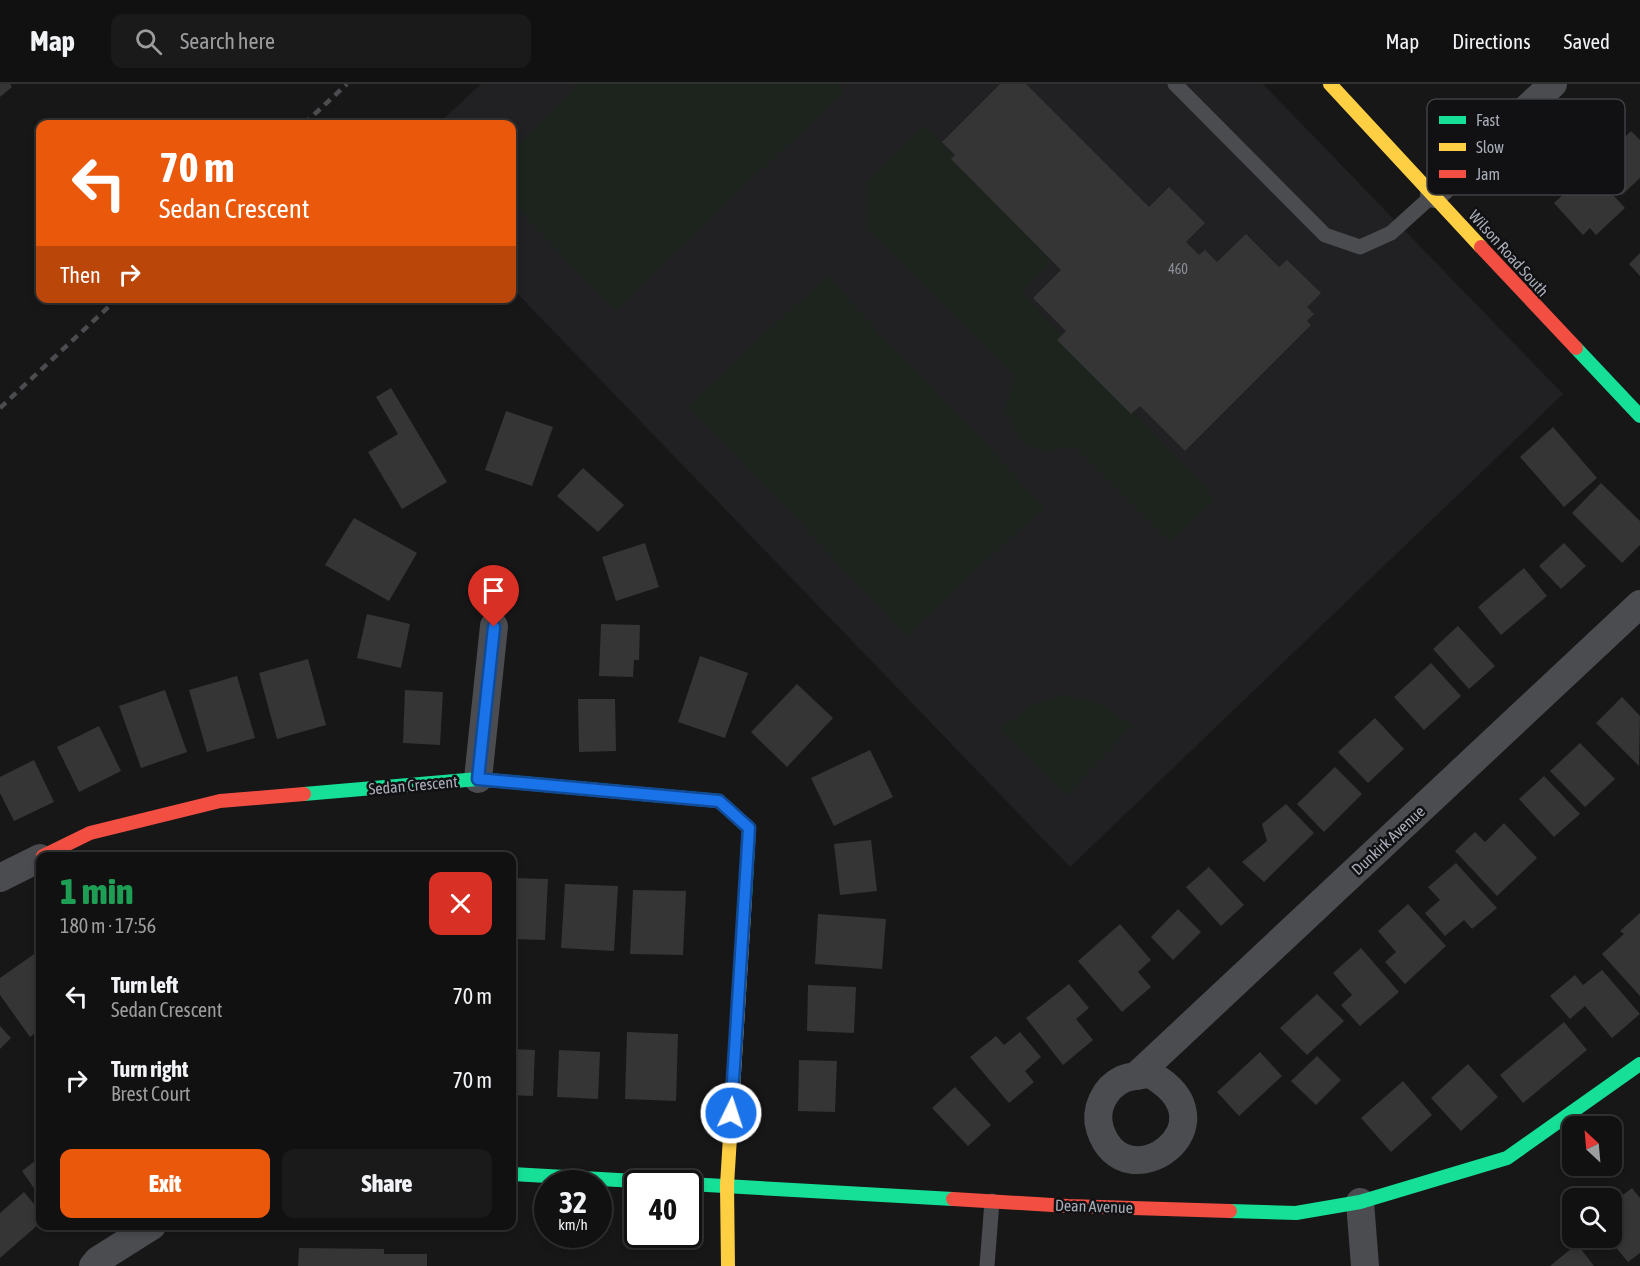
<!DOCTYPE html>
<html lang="en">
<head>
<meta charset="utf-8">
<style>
	body { margin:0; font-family:"Asap Condensed",sans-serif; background:#1a1a1a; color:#f1f3f6; height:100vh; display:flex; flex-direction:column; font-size:22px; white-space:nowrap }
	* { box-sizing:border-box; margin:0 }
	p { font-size:20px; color:#9c9d9f }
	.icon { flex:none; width:33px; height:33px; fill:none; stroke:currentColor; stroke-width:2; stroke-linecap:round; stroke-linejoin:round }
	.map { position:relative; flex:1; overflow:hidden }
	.side { position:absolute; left:36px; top:768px; width:480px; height:378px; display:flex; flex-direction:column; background:#111; border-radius:12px; box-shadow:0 3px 9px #0003,0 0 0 2px #303131 }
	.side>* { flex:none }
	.top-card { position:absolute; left:36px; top:36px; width:480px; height:183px; border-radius:12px; box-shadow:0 3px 9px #0003,0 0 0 2px #303131; background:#ea580c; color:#fff; overflow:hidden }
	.needle { width:39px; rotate:334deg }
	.buttons { position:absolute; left:1562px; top:1032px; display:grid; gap:12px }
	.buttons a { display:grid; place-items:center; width:60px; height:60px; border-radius:12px; background:#111; box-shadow:0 3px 9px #0003,0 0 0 2px #303131; font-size:30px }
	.speed { position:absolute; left:534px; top:1086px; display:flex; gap:12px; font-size:30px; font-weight:700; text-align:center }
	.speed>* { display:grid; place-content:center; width:78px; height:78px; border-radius:50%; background:#111; box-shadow:0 3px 9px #0003,0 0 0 2px #303131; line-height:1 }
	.speed small { font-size:15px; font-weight:400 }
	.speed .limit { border:3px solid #111; border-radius:9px; background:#fff; color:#111 }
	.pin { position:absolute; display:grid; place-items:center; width:51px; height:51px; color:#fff; margin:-62px -26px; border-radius:50% 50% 50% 0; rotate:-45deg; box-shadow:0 0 6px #0007 }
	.pin .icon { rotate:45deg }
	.me { position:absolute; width:66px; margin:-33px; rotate:4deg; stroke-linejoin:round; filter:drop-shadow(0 0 4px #0008) }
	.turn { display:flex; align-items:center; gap:21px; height:126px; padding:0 24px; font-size:27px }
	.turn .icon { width:78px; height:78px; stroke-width:2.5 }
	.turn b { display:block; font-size:42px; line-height:51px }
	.then { display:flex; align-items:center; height:57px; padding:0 24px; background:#0003; gap:12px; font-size:22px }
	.round { display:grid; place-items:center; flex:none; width:63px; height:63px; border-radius:12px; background:#1a1a1a }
	.overview { display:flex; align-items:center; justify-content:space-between; height:102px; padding:0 24px }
	h1 { font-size:36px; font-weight:800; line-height:45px; color:#1e9e55 }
	.button { display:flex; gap:12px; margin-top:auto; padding:12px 24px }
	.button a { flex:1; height:69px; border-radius:12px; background:#ea580c; color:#fff; font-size:24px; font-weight:800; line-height:69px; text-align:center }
	.button a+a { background:#1a1a1a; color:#f1f3f6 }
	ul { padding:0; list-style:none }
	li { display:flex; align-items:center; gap:18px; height:84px; padding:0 24px }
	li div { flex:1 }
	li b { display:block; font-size:22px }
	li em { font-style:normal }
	header { display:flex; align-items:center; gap:36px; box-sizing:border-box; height:84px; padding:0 30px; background:#111; border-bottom:2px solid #303131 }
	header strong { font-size:28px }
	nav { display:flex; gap:33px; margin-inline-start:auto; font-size:21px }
	.search { width:420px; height:54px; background:#1a1a1a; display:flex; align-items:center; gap:15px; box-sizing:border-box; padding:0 21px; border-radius:12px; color:#9c9d9f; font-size:22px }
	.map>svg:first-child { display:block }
	.built { fill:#212123 }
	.green { fill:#1d241e }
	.building { fill:#353536 }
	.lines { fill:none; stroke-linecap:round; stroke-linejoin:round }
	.lane { stroke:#4b4c50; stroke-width:15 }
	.street { stroke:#4b4c50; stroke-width:28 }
	.fast { stroke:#16e098; stroke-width:14 }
	.slow { stroke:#ffcf43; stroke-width:14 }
	.jam { stroke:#f24e42; stroke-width:14 }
	.rail { stroke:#4b4c4f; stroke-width:4.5; stroke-dasharray:8 6; stroke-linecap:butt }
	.route-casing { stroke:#114b97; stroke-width:15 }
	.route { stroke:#1a73e8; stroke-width:10 }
	.labels { text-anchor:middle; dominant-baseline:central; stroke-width:5; stroke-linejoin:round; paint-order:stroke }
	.number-label { font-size:14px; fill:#8b8f98 }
	.street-label { font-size:16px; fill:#a8adb8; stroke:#111113 }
	.key { fill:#111113; stroke:#3e4045; stroke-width:1.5 }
	.key-label { font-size:16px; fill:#a8adb8 }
</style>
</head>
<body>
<header>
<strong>Map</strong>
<div class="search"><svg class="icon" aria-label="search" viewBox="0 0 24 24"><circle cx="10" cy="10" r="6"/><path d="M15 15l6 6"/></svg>Search here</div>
<nav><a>Map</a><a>Directions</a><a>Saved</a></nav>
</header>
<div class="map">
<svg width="1640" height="1182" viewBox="0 0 1640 1182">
	<rect width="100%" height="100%" fill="#171717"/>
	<path class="built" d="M481,0H1263L1563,310L1070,783L512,204V40H438Z"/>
	<g class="green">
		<path d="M579,0H838L844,7L615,226L512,119V65Z"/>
		<path d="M925,41L1051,178L1022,209L1215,415L1170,458L1074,362L1045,367L1021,358L1005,325L1015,294L866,144L867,98Z"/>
		<path d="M826,192L1044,422L907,552L689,322Z"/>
		<path d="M1063,610L1100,620L1133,642L1065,712L1000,646L1030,621Z"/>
	</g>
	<g class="building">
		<path d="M0,0H10L12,3L0,13Z"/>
		<path d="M1000,0H1026L1149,123L1169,103L1205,139L1186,158L1199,171L1205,166L1217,178L1246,150L1279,183L1287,176L1321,209L1307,223L1314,230L1307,237L1311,241L1185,367L1140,322L1131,330L1057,256L1066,247L1033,214L1061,186L951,75L955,71L942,58Z"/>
		<path d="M1631,47L1640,56V94L1622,111L1595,82Z"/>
		<path d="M1590,86L1625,124L1596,151L1590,144L1583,151L1554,119Z"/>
		<path d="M1640,169V192L1629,180Z"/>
		<path d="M391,304L447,398L402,425L368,368L398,350L376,313Z"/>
		<path d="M506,327L553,343L532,402L485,386Z"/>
		<path d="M1553,343L1597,394L1564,423L1520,373Z"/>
		<path d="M583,384L624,421L598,448L557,412Z"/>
		<path d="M1601,399L1640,437V461L1622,479L1572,429Z"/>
		<path d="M354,434L417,469L389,517L325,481Z"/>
		<path d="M645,459L659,503L616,517L602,473Z"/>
		<path d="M1564,459L1586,482L1561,505L1539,482Z"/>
		<path d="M1524,484L1547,512L1501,551L1478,523Z"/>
		<path d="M367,530L410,540L401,584L357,574Z"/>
		<path d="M601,540L640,541L639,576H634L633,593L599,592Z"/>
		<path d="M1458,542L1495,582L1469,605L1433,565Z"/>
		<path d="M700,572L748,589L725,654L678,638Z"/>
		<path d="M308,575L326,641L277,655L259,589Z"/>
		<path d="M1431,579L1461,612L1424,646L1394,613Z"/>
		<path d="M237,592L255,654L207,668L189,606Z"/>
		<path d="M797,600L833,634L787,683L751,648Z"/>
		<path d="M165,606L187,668L141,684L119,622Z"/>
		<path d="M405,606L443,608L440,661L403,659Z"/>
		<path d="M1622,613L1640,632L1639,682L1596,639Z"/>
		<path d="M578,615H615L616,667L579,668Z"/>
		<path d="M1375,634L1404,665L1368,699L1338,668Z"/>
		<path d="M99,642L121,687L79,708L57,663Z"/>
		<path d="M1580,659L1615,695L1585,723L1550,687Z"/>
		<path d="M870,666L893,713L834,742L811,694Z"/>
		<path d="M34,676L54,718L14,737L0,709V693Z"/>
		<path d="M1335,683L1362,710L1324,748L1297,720Z"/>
		<path d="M1544,692L1580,730L1554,753L1519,715Z"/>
		<path d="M1286,720L1314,749L1264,798L1242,778L1267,757L1262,740Z"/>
		<path d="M1504,739L1537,774L1497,812L1455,767L1475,748L1485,758Z"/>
		<path d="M871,756L877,807L840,811L834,760Z"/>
		<path d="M1456,779L1497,824L1472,845L1464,836L1445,852L1425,829L1440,816L1428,803Z"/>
		<path d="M1209,783L1244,821L1221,842L1186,803Z"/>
		<path d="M512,794L548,795L545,856L512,855Z"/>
		<path d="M565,800L618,802L614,867L561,864Z"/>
		<path d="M633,806L686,807L683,871L630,870Z"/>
		<path d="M1408,820L1446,862L1405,900L1385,878L1396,868L1378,847Z"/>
		<path d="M1178,825L1201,848L1173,876L1151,853Z"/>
		<path d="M1640,829V912L1602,870L1624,850L1620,847Z"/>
		<path d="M818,830L886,835L882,885L815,880Z"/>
		<path d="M1120,840L1151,876L1138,888L1151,903L1122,928L1078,877Z"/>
		<path d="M1361,864L1399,908L1360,942L1341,921L1352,911L1333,889Z"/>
		<path d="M37,868L40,873V945L30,953L0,911V894Z"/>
		<path d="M1602,886L1640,930L1612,954L1585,922L1570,935L1550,912L1575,891L1583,901Z"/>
		<path d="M1069,900L1089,924L1076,935L1093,956L1063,981L1026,934Z"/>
		<path d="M808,901L856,903L854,949L807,947Z"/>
		<path d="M1317,910L1344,937L1307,971L1280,944Z"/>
		<path d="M1564,938L1587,966L1523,1019L1500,991Z"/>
		<path d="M0,942L11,954L0,965Z"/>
		<path d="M627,948L678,950L676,1017L625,1015Z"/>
		<path d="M1020,948L1041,973L1025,987L1034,998L1009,1019L970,973L996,952L1004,961Z"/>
		<path d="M512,965L535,966L533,1012L512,1011Z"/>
		<path d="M559,966L600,968L598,1015L557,1013Z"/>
		<path d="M1260,968L1282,992L1239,1032L1217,1008Z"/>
		<path d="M1317,972L1341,996L1316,1021L1291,997Z"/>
		<path d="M799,976L837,977L835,1028L798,1027Z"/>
		<path d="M1468,980L1498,1013L1461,1047L1431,1014Z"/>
		<path d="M1403,997L1432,1031L1391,1068L1361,1034Z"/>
		<path d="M955,1003L991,1041L968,1062L932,1024Z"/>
		<path d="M40,1073V1113L22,1087Z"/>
		<path d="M1632,1104L1640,1114V1169L1628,1178L1608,1154H1611V1136L1623,1127L1615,1117Z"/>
		<path d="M24,1108L40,1127V1139L0,1174V1129Z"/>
		<path d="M1577,1160L1594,1182H1550Z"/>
		<path d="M299,1164L384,1165V1170H427V1182H298Z"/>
	</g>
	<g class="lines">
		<g class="lane">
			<path d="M1175,0L1325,151L1360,163L1391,149L1434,110"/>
			<path d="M987,1182L992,1117"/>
		</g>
		<g class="street">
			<path d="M1434,110L1553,0"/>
			<path d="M478,695L494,542"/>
			<path d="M0,794L40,774"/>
			<path d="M1150,990C1239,1040 1124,1121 1100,1045C1094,1026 1104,1004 1123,995C1131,992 1141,991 1150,990Z"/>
			<path d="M1136,992L1640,520"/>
			<path d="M1360,1118L1365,1182"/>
			<path d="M93,1182L98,1176L152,1142"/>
		</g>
		<g class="fast">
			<path d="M1576,264L1640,332"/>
			<path d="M304,710L478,695L719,717L749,744L745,813"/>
			<path d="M512,1090L953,1115"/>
			<path d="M1230,1127L1296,1129L1360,1118L1507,1074L1640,980"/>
		</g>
		<g class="slow">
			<path d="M1330,0L1481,163"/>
			<path d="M728,1182L727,1101L745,813"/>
		</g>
		<g class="jam">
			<path d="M1481,163L1576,264"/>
			<path d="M43,772L90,749L220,717L304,710"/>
			<path d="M953,1115L1068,1122L1230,1127"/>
		</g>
		<g class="rail">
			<path d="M304,40L347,0"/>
			<path d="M0,324L118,214"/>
		</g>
	</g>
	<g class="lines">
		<defs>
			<path id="route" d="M494,543L478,695L719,717L749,744L731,1029"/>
		</defs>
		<use href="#route" class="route-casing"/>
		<use href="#route" class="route"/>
	</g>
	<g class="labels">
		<g class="number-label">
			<text x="1178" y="185">460</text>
		</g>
		<g class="street-label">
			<text transform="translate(1509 169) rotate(48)">Wilson Road South</text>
			<text transform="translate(413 701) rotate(-5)">Sedan Crescent</text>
			<text transform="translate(1388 756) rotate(-43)">Dunkirk Avenue</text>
			<text transform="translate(1094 1122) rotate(2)">Dean Avenue</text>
		</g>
	</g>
	<rect x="1427" y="15" width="198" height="96" rx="9" class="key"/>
	<rect x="1439" y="32" width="27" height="8" fill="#16e098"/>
	<rect x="1439" y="59" width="27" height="8" fill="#ffcf43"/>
	<rect x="1439" y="86" width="27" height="8" fill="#f24e42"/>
	<g class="key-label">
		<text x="1476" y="42">Fast</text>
		<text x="1476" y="69">Slow</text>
		<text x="1476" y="96">Jam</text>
	</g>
</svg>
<div class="buttons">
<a><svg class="needle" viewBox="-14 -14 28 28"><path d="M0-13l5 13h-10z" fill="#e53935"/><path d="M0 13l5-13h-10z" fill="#9c9d9f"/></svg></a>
<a><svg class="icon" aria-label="search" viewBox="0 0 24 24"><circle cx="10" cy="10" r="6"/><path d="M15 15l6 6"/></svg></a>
</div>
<div class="speed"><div>32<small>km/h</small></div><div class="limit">40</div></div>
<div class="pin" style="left:494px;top:543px;background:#d93025"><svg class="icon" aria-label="arrive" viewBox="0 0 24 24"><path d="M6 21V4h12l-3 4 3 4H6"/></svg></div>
<svg class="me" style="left:731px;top:1029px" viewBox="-20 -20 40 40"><circle r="17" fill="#1a73e8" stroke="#fff" stroke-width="3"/><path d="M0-11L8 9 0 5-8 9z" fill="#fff"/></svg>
<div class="top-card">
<div class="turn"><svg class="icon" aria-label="left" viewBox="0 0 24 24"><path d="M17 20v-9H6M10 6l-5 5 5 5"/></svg><div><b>70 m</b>Sedan Crescent</div></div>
<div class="then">Then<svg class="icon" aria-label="right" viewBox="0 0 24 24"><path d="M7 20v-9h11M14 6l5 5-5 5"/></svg></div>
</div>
<section class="side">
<div class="overview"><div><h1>1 min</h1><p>180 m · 17:56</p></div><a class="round" style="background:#d93025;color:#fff"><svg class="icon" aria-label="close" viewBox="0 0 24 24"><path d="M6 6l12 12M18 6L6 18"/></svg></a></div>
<ul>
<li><svg class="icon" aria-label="left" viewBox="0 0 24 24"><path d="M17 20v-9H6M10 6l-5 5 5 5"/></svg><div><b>Turn left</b><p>Sedan Crescent</p></div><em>70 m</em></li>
<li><svg class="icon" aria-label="right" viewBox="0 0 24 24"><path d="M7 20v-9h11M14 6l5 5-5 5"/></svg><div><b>Turn right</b><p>Brest Court</p></div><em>70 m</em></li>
</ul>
<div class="button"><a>Exit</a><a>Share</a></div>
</section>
</div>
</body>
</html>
